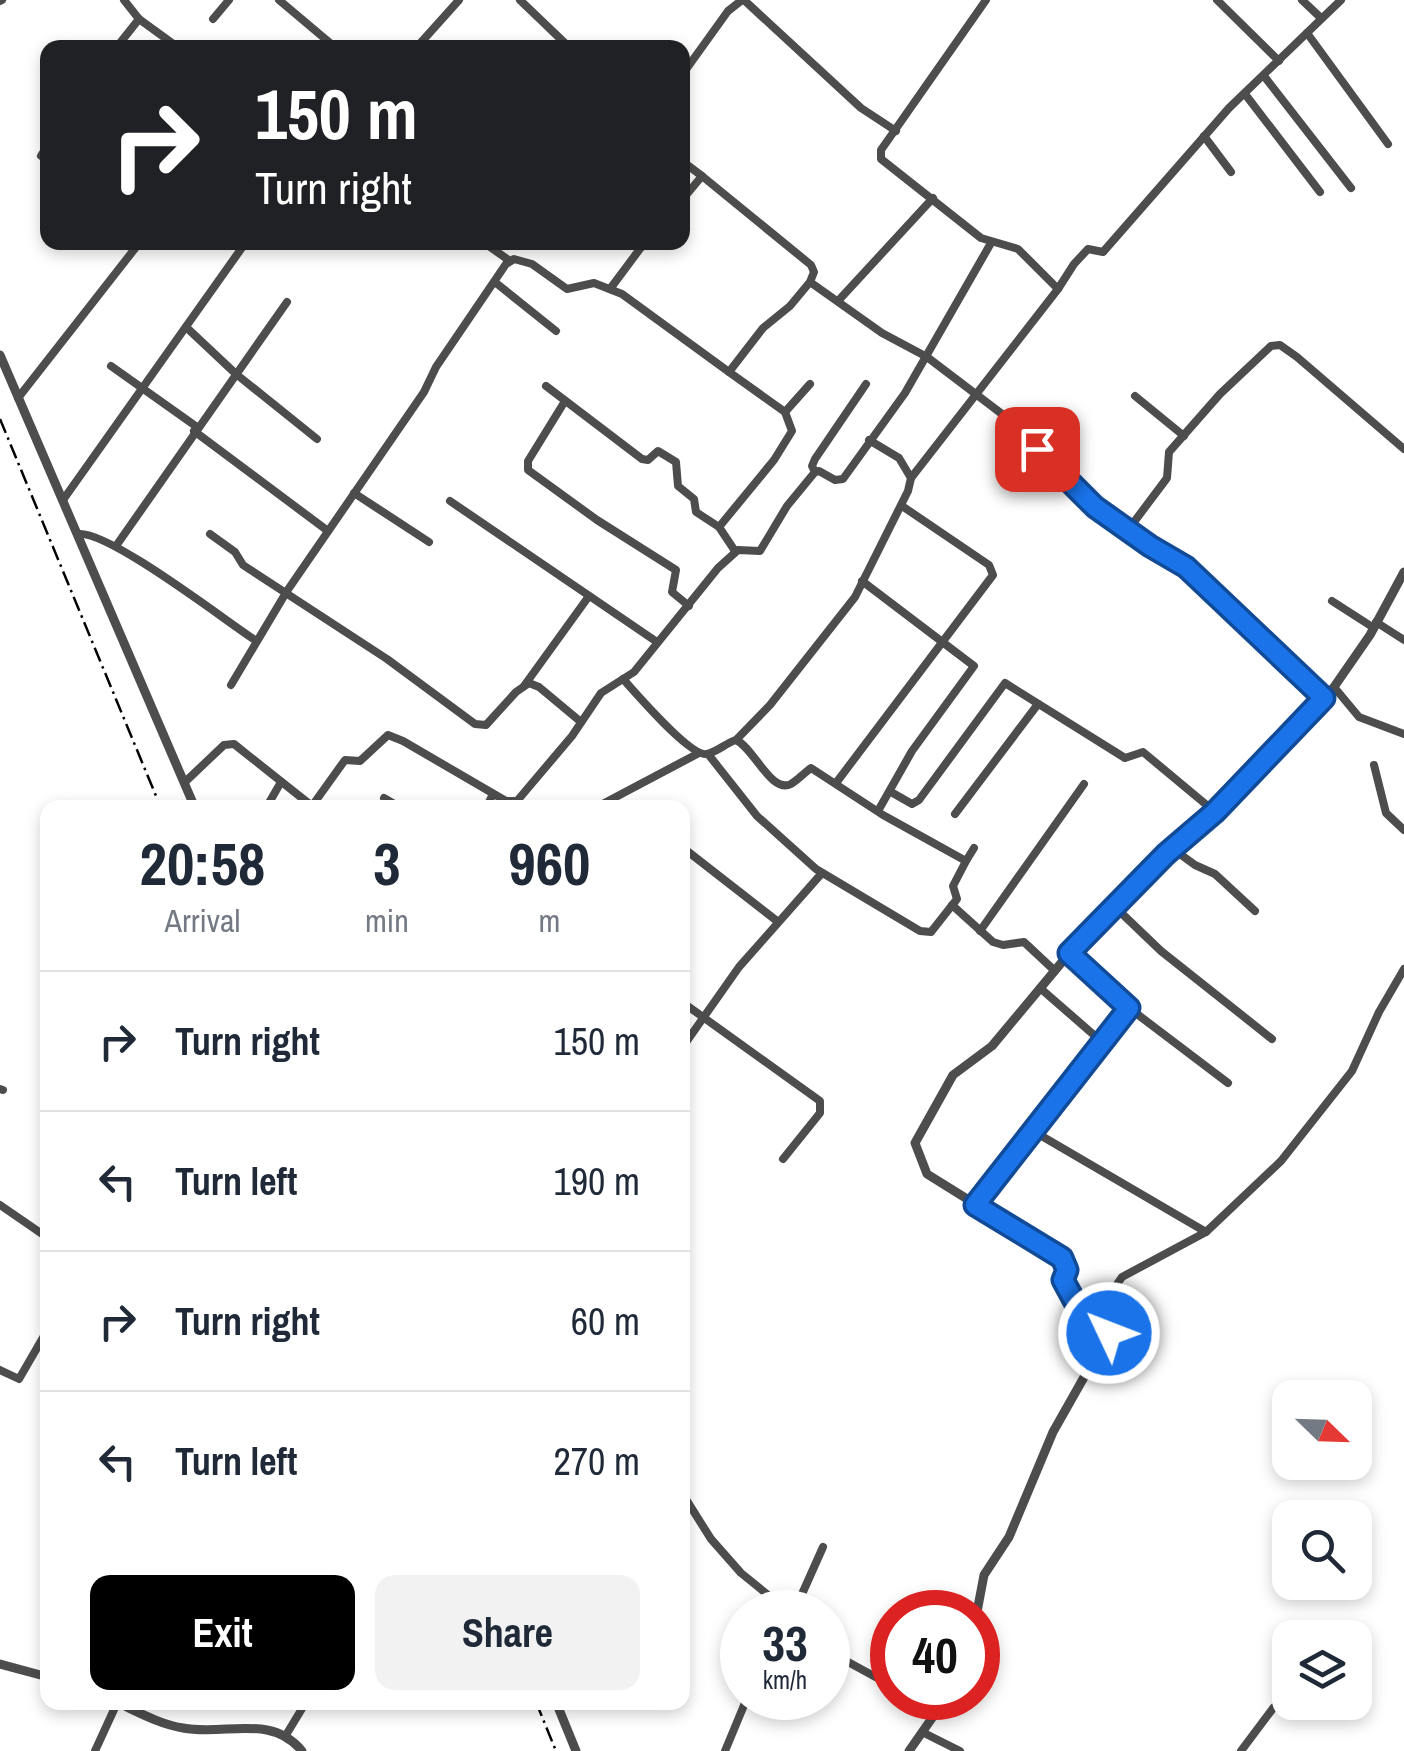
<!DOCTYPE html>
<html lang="en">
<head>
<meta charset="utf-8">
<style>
	body { margin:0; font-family:"Archivo Narrow",sans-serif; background:#f2f2f3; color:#1f2937; height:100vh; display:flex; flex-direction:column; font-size:38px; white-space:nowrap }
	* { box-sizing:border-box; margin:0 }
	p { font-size:32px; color:#747a83 }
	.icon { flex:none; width:55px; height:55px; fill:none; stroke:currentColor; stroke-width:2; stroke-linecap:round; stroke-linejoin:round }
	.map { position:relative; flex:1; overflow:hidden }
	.panel { position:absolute; left:40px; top:800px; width:650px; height:910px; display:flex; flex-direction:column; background:#fff; border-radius:20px; box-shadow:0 5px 15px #0003 }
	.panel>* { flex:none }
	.banner { position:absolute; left:40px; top:40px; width:650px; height:210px; border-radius:20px; box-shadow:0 5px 15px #0003; background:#202124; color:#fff; overflow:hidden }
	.needle { width:65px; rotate:113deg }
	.tools { position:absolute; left:1272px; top:1380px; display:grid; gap:20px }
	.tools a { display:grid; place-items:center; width:100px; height:100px; border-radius:20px; background:#fff; box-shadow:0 5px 15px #0003; font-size:50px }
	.speed { position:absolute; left:720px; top:1590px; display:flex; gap:20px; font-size:50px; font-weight:700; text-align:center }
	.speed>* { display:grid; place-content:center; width:130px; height:130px; border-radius:50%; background:#fff; box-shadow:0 5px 15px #0003; line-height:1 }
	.speed small { font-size:25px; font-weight:400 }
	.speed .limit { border:15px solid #d22; background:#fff; color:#111 }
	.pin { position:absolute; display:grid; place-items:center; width:85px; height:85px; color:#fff; margin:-42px; border-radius:20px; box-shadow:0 5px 15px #0006 }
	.me { position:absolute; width:110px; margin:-55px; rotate:313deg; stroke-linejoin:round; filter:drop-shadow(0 0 8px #0008) }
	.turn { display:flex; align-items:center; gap:35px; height:210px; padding:0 50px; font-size:45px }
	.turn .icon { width:130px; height:130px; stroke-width:2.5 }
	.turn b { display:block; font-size:70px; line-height:85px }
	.eta { display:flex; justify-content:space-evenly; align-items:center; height:170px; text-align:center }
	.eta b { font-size:60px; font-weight:700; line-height:70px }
	.action { display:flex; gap:20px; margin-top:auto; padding:20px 50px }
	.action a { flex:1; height:115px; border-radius:20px; background:#000; color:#fff; font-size:40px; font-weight:700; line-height:115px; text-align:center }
	.action a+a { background:#f2f2f3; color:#1f2937 }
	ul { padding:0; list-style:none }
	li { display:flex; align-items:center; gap:30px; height:140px; padding:0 50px; border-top:2px solid #e0e1e3 }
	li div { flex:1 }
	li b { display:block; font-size:38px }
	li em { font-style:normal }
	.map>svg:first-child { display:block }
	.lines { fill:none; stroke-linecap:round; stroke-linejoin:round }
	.minor { stroke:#4d4d4d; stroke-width:8 }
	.tertiary { stroke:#4d4d4d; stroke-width:9 }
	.rail { stroke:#000; stroke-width:2.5; stroke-dasharray:15 5 2.5 5; stroke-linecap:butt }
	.route-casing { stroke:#114b97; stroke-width:25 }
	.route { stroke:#1a73e8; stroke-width:18 }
</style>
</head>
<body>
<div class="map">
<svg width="1404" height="1751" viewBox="0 0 1404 1751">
	<rect width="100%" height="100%" fill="#fff"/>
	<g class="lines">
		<g class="minor">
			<path d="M124,0L139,19L172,43"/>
			<path d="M279,0L336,48"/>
			<path d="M520,0L570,48"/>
			<path d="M744,0L861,108L896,131"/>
			<path d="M986,0L881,150V159L981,238L1018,249L1058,289L1074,264L1088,249L1103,252L1229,108L1341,0"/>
			<path d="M1217,0L1279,61"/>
			<path d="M1302,0L1321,18"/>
			<path d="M0,1L2,0"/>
			<path d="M213,19L229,0"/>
			<path d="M1307,33L1388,144"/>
			<path d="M116,48L139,19"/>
			<path d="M416,48L459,0"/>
			<path d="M682,75L728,11L742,0"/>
			<path d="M1264,76L1351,188"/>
			<path d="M1245,94L1320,192"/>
			<path d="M1204,136L1231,172"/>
			<path d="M41,156L48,145"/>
			<path d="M682,161L702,176L682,200"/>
			<path d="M702,176L811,265L814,272L810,282"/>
			<path d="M483,242L510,261"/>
			<path d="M496,283L556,331"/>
			<path d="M610,289L645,242"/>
			<path d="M838,301L933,198"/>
			<path d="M186,327L236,374L317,439"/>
			<path d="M111,366L197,427"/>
			<path d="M546,386L642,459L648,460L658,451L676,462L678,486L694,499L696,512L719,527L735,551"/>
			<path d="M1135,396L1184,436"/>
			<path d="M18,398L140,242"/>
			<path d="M565,401L528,461V470L597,520L676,570L672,592L689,606"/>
			<path d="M785,412L810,384"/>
			<path d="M194,431L328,531"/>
			<path d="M815,472L812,466L815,459L866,384"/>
			<path d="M911,478L1058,289"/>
			<path d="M354,493L429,542"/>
			<path d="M63,500L246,242"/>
			<path d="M450,501L657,642"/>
			<path d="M719,527L774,460L792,431L785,412L729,372"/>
			<path d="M1128,530L1167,478L1169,452L1220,394L1271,346L1280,345L1297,357L1404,449"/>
			<path d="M78,534C108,530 223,619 255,640"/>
			<path d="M210,534L235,552L243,565L387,659L475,724L486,725L516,692L529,683L539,687L581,722"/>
			<path d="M116,546L287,302"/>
			<path d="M862,581L974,666L912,751L878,811"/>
			<path d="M1332,601L1374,628"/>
			<path d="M1376,622L1404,640"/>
			<path d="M623,679C636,693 690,757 707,754C717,752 726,743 736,740C754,748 771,794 791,784C798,780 804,773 811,768L883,815L966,861L974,848"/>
			<path d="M231,685L287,591L424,392L436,367L506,264L514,259L532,264L567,289L594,283L622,294L729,372L763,328L790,306L810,282L882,333L927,357L1002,414L1095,507L1150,547L1187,567L1324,698"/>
			<path d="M524,686L589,596"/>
			<path d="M1334,687L1359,717L1404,734"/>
			<path d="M736,740L770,705L855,597L908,491L911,478L899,458L869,440"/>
			<path d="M708,754L757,816L816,869L920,931L931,932L957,899L953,886L966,861"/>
			<path d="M1374,765L1386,813L1404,830"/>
			<path d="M185,782L224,745L234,744L312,806L345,760L360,761L388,735L403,741L506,801H517L572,736L601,693L634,672L718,568L738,550L760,551L787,506L815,472L819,471L835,480L843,479L905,393L991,243"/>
			<path d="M836,783L993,575L989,565L902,506"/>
			<path d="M891,792L912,804L919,800L1005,683L1125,758L1143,752L1215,812"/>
			<path d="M384,798L401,808"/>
			<path d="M266,808L281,782"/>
			<path d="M486,808L493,794"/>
			<path d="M595,808L699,753"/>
			<path d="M955,814L1038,704"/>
			<path d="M682,847L777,921"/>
			<path d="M1173,849L1195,865L1215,874L1255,911"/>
			<path d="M952,905L993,942L1003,945L1024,942L1055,971"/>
			<path d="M1114,906L1161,951L1272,1039"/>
			<path d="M980,931L1084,784"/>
			<path d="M1069,953L1137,1014L1228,1083"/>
			<path d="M1040,988L1102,1042"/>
			<path d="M682,1002L820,1101V1113L783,1159"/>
			<path d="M682,1048L739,967L822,873"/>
			<path d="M0,1089L3,1090"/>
			<path d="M1033,1131L1206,1232L1281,1161L1352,1071L1379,1012L1404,969"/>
			<path d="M0,1205L48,1238"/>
			<path d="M975,1205L1129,1007"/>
			<path d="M1102,1318L1113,1290L1122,1277L1206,1232"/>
			<path d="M0,1370L19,1379L48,1329"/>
			<path d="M682,1493L711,1539L741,1573L789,1612"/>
			<path d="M914,1601L937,1612"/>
			<path d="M794,1612L823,1547"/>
			<path d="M828,1651L892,1686"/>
			<path d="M916,1698L940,1708"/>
			<path d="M924,1733L960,1751"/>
			<path d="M286,1735L306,1702"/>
			<path d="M95,1751L117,1703"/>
			<path d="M725,1751L747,1698"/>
			<path d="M1241,1751L1274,1707H1285L1290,1702"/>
		</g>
		<g class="tertiary">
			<path d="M0,355L195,808"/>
			<path d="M977,1612L984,1575L1009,1537L1053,1432L1109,1333L1102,1318L1075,1301L1063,1280L1067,1270L1062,1258L927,1174L915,1143L953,1075L992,1046L1087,932L1203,820L1215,812L1334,687L1370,635L1404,572"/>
			<path d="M0,1664L48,1677"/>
			<path d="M116,1702C138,1712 159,1724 183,1728C225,1736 271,1713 302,1751"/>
			<path d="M556,1702L576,1751"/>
			<path d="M909,1751L946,1698"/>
		</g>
		<g class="rail">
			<path d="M0,419L161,808"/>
			<path d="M536,1702L556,1751"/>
		</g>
	</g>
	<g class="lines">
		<defs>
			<path id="route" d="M1037,449L1095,507L1150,546L1186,567L1324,698L1215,812L1166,854L1069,953L1129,1008L975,1205L1062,1258L1067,1270L1063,1280L1075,1302L1102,1318L1109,1333"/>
		</defs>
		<use href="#route" class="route-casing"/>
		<use href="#route" class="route"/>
	</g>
</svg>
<div class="tools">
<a><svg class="needle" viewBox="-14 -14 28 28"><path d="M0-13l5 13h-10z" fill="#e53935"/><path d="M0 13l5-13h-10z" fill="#747a83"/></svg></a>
<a><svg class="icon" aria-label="search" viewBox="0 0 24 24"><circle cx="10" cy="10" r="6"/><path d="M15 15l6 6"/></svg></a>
<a><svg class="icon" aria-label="layers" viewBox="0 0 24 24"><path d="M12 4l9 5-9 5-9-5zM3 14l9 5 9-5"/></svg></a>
</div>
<div class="speed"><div>33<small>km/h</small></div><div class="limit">40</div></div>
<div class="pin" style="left:1037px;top:449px;background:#d93025"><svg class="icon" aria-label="arrive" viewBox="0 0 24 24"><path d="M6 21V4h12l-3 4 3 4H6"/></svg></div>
<svg class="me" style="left:1109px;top:1333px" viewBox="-20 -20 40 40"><circle r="17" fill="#1a73e8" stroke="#fff" stroke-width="3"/><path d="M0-11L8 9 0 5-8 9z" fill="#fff"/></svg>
<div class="banner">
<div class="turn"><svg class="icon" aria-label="right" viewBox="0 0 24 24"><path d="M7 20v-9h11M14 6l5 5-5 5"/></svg><div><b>150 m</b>Turn right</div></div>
</div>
<section class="panel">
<div class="eta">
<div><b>20:58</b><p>Arrival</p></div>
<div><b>3</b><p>min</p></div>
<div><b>960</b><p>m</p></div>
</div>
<ul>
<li><svg class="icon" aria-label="right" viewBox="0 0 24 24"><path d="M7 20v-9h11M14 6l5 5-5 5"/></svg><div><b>Turn right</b></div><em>150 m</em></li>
<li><svg class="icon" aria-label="left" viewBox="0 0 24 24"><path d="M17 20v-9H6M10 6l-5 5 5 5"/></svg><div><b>Turn left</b></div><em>190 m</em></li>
<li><svg class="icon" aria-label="right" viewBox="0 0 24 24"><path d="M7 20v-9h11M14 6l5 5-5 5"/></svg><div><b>Turn right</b></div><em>60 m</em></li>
<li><svg class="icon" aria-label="left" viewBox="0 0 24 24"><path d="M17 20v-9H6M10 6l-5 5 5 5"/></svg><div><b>Turn left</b></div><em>270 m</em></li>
</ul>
<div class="action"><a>Exit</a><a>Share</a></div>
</section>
</div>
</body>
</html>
